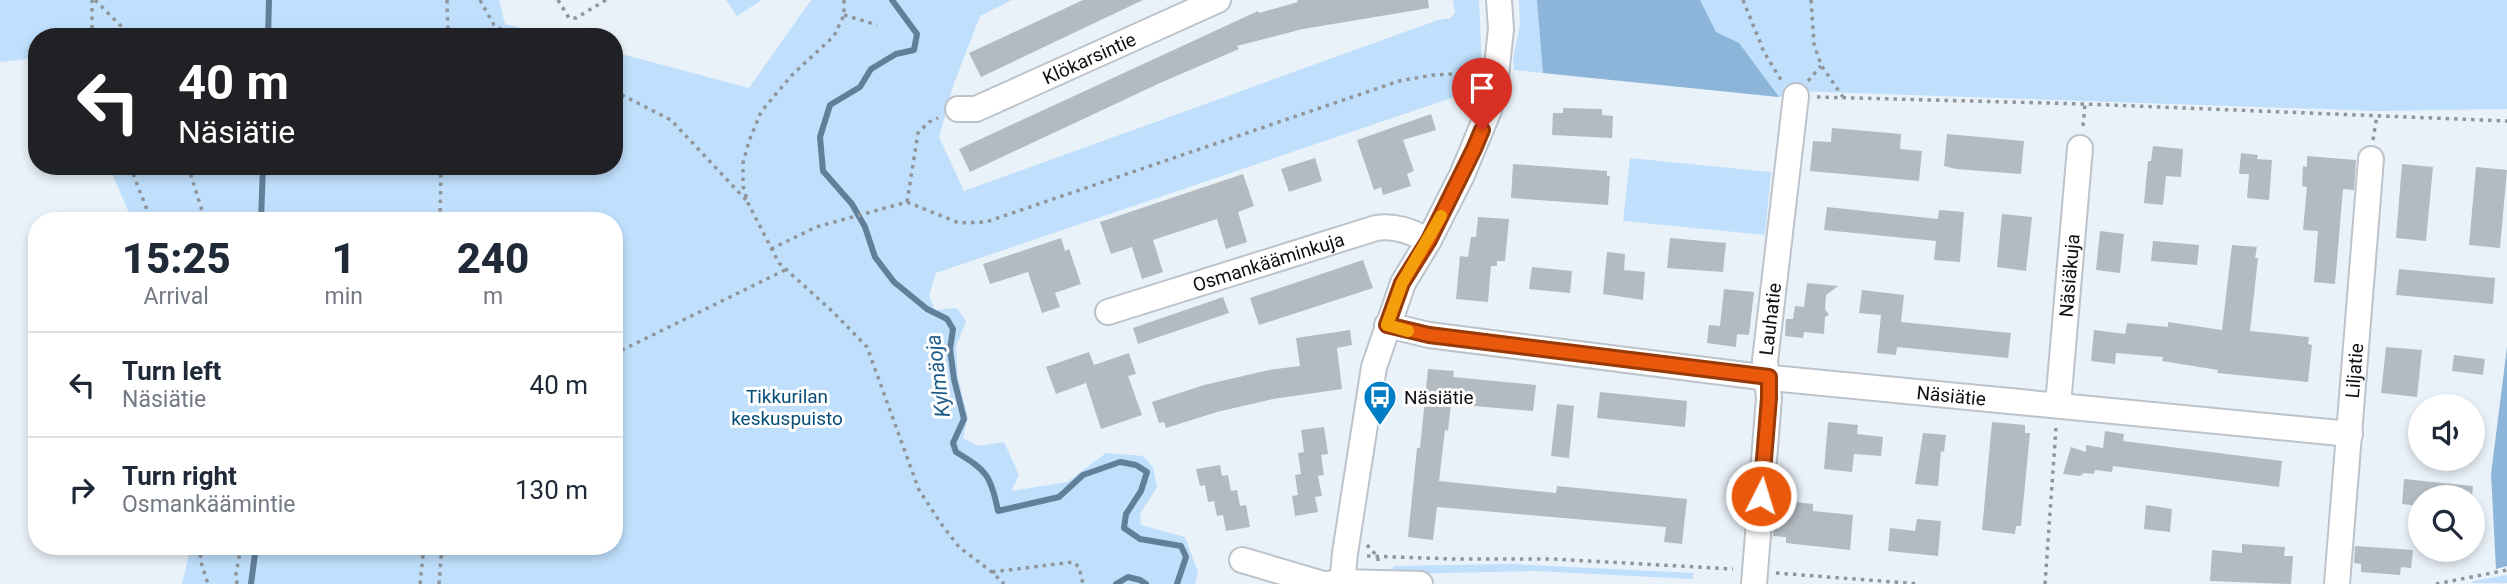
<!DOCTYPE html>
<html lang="en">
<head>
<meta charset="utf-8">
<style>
	body { margin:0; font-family:Roboto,sans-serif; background:#f6f6f7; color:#1f2937; height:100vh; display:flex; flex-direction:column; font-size:26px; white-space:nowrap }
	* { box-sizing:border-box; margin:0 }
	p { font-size:23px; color:#747a83 }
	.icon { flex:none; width:38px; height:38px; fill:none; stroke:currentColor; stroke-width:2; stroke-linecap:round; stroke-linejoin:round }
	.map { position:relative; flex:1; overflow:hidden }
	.sheet { position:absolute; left:28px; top:212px; width:595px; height:343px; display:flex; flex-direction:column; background:#fff; border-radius:28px; box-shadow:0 4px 10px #0003 }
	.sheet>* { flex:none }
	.guide { position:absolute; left:28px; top:28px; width:595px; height:147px; border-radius:28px; box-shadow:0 4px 10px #0003; background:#202124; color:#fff; overflow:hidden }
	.buttons { position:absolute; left:2408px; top:394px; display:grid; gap:14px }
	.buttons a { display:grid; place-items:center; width:77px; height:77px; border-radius:50%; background:#fff; box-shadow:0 4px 10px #0003; font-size:35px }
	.pin { position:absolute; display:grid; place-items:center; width:60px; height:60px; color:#fff; margin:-72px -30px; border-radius:50% 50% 50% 0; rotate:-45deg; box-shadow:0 0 7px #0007 }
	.pin .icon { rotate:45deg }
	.me { position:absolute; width:77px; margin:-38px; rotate:5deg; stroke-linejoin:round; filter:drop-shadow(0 0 5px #0008) }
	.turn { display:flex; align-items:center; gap:24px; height:147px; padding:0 35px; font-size:32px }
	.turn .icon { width:91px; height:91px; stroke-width:2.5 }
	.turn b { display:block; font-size:49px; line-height:60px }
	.eta { display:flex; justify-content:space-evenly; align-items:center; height:119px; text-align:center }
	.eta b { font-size:42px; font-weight:800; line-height:49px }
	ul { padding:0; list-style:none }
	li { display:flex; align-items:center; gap:21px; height:105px; padding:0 35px; border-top:2px solid #e0e1e3 }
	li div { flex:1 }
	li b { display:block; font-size:26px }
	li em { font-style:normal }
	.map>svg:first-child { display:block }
	.green { fill:#bfdffc }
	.forest { fill:#8cb5d9 }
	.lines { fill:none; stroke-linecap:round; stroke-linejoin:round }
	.stream { stroke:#627f99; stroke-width:6 }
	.building { fill:#b3bbc2 }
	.minor-casing { stroke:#bcc3ca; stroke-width:28 }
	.path { stroke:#90959b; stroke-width:3.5; stroke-dasharray:3.5 5; stroke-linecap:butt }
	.minor { stroke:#fff; stroke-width:24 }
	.route-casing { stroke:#983908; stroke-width:18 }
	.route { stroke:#ea580c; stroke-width:12 }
	.slow { stroke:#f59e0b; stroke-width:12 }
	.labels { text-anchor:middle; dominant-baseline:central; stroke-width:6; stroke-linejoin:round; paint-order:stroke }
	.street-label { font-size:19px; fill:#0e1013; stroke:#fefefe }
	.park-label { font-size:19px; fill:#074d7a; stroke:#fefefe }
	.poi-label { font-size:19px; fill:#0e1013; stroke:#fefefe; text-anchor:start }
	.water-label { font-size:21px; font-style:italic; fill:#1c5b89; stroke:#fefefe }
</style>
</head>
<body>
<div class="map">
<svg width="2507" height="584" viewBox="0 0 2507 584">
	<rect width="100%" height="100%" fill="#eaf2f9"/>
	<g class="green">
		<path d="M0,0H499L505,24L554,37H37V58L0,62Z"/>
		<path d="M726,0H762L737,16Z"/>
		<path d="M811,0H1012L980,16L953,86L939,137L964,191L1438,20L1450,18L1455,13L1453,0H1479L1482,68L1475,90L936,273L929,296L935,310L957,308L966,321L956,346L958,378L968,417L963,438L978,446L1004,442L1019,475L1011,491L1067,482L1106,453L1143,456L1153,467L1157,487L1140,514L1141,525L1185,537L1198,572L1195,584H182L191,546H614V220H132L109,166H614V52L749,88Z"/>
		<path d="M1519,0H2507V109L2378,111L1795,91L1779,97L1514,70L1513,59L1520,25Z"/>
		<path d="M1630,158L1771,172L1765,235L1623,221Z"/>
		<path d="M1511,564L1694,573L1693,579L1535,571L1393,574V566Z"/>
		<path d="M2507,575V583H2472L2473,581Z"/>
	</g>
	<g class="forest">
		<path d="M1537,0H1700L1716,32L1739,43L1779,97L1543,73Z"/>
		<path d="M2507,347V566L2496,569L2491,474Z"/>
	</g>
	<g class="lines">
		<g class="stream">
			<path d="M892,0L917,34L914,50L896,54L871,69L860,87L830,105L820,137L823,171L852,204L865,227L875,257L894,282L927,309L947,319L953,329L950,349L954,379L964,419L953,443L956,452C986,470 991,475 998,511L1059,497L1083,475L1120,462L1136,465L1147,472L1141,491L1126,514L1124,528L1140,539L1181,546L1186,557L1177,584"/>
			<path d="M268,37L269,0"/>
			<path d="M261,220L263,166"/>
			<path d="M251,584L256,546"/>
			<path d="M1116,584L1128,577L1140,580L1146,584"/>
		</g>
	</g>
	<g class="building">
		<path d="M1083,0H1143L981,77L969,53Z"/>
		<path d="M1297,0H1428L1429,8L1303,29L1237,46L1239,49L1160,83L970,172L959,149L1258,11L1259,13L1298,2Z"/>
		<path d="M1563,108L1602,109V115L1613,116L1612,138L1552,135L1553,113H1563Z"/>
		<path d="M1431,114L1436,130L1403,140L1414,171L1407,174L1411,186L1383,195L1381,187L1374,190L1357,140Z"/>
		<path d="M1832,128L1901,134L1900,149L1922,151L1919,181L1810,171L1813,141L1831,142Z"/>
		<path d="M1947,134L2024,141L2021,174L1956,169L1944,166Z"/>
		<path d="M2153,146L2183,149L2181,177L2166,176L2163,205L2144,203L2148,161H2151Z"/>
		<path d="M2241,153L2258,155L2257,159L2272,160L2269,200L2247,198L2249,174H2239Z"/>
		<path d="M2307,156L2356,160L2354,190L2343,189L2335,284L2314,282L2318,231L2303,230L2307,187L2302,186L2303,166L2307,167Z"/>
		<path d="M1315,158L1322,181L1289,192L1281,169Z"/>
		<path d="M1513,164L1607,171V176H1610L1608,205L1511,198Z"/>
		<path d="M2402,164L2433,167L2426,241L2396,238Z"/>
		<path d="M2476,167L2507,170L2500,248L2469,245Z"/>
		<path d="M1243,174L1254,206L1238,212L1247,242L1226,249L1217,219L1153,240L1163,272L1142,279L1132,247L1111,254L1100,222Z"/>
		<path d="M1827,207L1938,219L1939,210L1964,212L1960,262L1934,260L1936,241L1824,230Z"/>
		<path d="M2002,214L2032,217L2026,271L1997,267Z"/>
		<path d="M1478,217L1509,219L1505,261H1497V266H1491L1488,302L1456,299L1460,256L1468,257L1471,237H1476Z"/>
		<path d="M2100,231L2124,234L2120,273L2096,270Z"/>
		<path d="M1061,238L1065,251L1069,249L1081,284L1055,293L1060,307L1042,313L1028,272L990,284L983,264Z"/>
		<path d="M1670,238L1726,243L1723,272L1667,268Z"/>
		<path d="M2153,241L2199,245L2197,265L2151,261Z"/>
		<path d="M2232,245L2257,247L2255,258H2258L2250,331L2309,337L2308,344L2312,345L2308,382L2217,373L2218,370L2162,361L2163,357L2116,353L2115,364L2091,361L2094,330L2125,334L2127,323L2168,327V322L2222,330Z"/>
		<path d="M1607,252L1625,254L1624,270L1645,272L1643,300L1603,294Z"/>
		<path d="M1363,260L1373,288L1259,325L1250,298Z"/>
		<path d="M1532,267L1572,271L1570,293L1529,289Z"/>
		<path d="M2399,269L2495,278L2493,304L2396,295Z"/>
		<path d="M1807,283L1838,286L1826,295L1825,309L1829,315L1825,317L1824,334L1804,332L1803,338L1785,336L1786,319H1793L1795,306L1804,307Z"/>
		<path d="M1724,289L1754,292L1749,335L1737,334L1736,347L1707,343L1709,325L1720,326Z"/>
		<path d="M1862,290L1904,295L1901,322L2011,333L2008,358L1897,347L1896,355L1877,353L1881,315L1859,313Z"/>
		<path d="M1223,297L1229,313L1138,344L1133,328Z"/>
		<path d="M1350,330L1352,345L1337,348L1342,389L1273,399L1217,412L1166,428L1164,422L1159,423L1152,402L1204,385L1269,370L1300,366L1296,338Z"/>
		<path d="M2386,347L2422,350L2417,397L2381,393Z"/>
		<path d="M1089,352L1094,365L1129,353L1136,374L1128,376L1142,415L1101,429L1086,383L1056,394L1046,367Z"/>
		<path d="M2454,355L2485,359L2483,375L2452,371Z"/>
		<path d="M1428,369L1454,371L1453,377L1536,385L1533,411L1451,404L1448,431L1445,430L1439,481L1556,493L1557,486L1687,499L1682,544L1664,542L1666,527L1437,507L1433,540L1408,537L1417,448H1420Z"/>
		<path d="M1600,392L1687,401L1685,427L1597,418Z"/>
		<path d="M1557,404L1574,406L1569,458L1551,456Z"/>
		<path d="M1828,422L1858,425L1857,434L1883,437L1881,456L1854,454L1852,472L1824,469Z"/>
		<path d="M1992,422L2025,425V433H2030L2021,526H2016L2015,534L1982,530Z"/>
		<path d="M1324,427L1328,454L1321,455L1324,475L1318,476L1322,496L1315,497L1318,512L1295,516L1292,496L1298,495L1295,475L1301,474L1298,453L1304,452L1301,430Z"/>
		<path d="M2105,431L2124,434L2123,441L2282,461L2279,487L2113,466L2112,472L2095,470L2094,474L2084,473L2080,476L2063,474L2071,447L2086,452V445L2103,448Z"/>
		<path d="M1923,433L1946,435L1944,452L1941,451L1938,486L1915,484Z"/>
		<path d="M1220,465L1222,476L1228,475L1231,491L1237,490L1240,506L1246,505L1250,527L1226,531L1223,515L1217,516L1214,501L1208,502L1205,485L1200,486L1196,469Z"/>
		<path d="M2404,479L2473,486L2472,497H2420V506L2402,504Z"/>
		<path d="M1776,500L1813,504V511L1853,515L1850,550L1786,543V537L1773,536Z"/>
		<path d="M2146,505L2172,509L2170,532L2144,529Z"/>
		<path d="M1917,519L1941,521L1938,556L1888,551L1890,528L1915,531Z"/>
		<path d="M2242,544L2285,547L2284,556H2293L2291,584L2210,581L2212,550L2242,553Z"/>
		<path d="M2355,546L2413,550L2411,568L2401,567L2400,575L2361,572V564L2354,563Z"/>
	</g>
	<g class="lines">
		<defs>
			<g id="minor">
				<path id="s1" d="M958,109H976L1218,0"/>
				<path id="s2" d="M1108,312L1376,228C1396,225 1411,232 1429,240"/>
				<path id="s3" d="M1387,325L1429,335L1761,377L2350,434"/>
				<path id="s4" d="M2058,405L2080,148"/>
				<path d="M1242,560L1323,584"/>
				<path d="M1327,584L1342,582L1420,584"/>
				<path d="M1342,584L1345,553L1374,367L1403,283L1429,240L1462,175L1489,110L1496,75L1501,29L1499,0"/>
				<path id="s5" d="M1754,584L1769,398L1765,361L1796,96"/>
				<path id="s6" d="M2337,584L2371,159"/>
			</g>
		</defs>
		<use href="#minor" class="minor-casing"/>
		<g class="path">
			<path d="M95,0L132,37"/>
			<path d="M447,0L448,37"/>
			<path d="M480,0L494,25L514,37"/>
			<path d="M558,0L569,18H576L606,0"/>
			<path d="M844,0V15L834,36L792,75L761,112L749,141L743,163V186L748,203L779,263L833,312L867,347L919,490L942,525L959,547L992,572L1004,584"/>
			<path d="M1743,0L1764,52L1781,80"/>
			<path d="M1811,0L1814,44L1821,65L1843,97"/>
			<path d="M844,15L877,25"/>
			<path d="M92,37V0"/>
			<path d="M1808,81L1821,66"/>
			<path d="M614,91L671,120L747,201"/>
			<path d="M1817,97L2085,104L2507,121"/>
			<path d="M2083,126L2085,104"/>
			<path d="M2373,140L2377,115"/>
			<path d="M130,166L151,220"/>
			<path d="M188,166L205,220"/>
			<path d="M907,202L918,133L929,122L938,118"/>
			<path d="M440,220L441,166"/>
			<path d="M771,249L816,227L907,202L959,223L986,222L1399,81L1433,75L1474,73"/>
			<path d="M614,354L785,270"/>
			<path d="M1367,545L1378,557V561"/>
			<path d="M202,546L200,559L208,584"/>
			<path d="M1367,556L1454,559H1553L1733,569"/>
			<path d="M992,572L1073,562L1079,567L1083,584"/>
			<path d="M1776,573L1920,584"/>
			<path d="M237,584L236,574L241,546"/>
			<path d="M420,584L424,546"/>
			<path d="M439,584L442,546"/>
			<path d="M2045,584L2056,428"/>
			<path d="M2436,584L2507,570"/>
		</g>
		<use href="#minor" class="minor"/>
	</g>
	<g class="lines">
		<defs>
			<path id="route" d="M1482,130L1474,149L1429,240L1402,283L1387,325L1429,335L1769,377V398L1761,496"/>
		</defs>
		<use href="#route" class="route-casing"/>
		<use href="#route" class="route"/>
		<path class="slow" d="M1408,331L1387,325L1402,283L1441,216"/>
	</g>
	<defs>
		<symbol id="bus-pin" viewBox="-11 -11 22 30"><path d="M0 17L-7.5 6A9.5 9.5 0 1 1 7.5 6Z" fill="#007dc5" stroke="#fefefe"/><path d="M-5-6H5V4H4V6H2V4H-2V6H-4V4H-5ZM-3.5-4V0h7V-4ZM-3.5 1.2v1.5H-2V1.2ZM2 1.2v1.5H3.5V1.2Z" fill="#fff"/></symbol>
	</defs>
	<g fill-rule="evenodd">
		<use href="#bus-pin" x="1361" y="378" width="38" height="52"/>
	</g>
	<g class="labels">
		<g class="street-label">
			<text stroke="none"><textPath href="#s1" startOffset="142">Klökarsintie</textPath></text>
			<text stroke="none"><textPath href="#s2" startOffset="168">Osmankääminkuja</textPath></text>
			<text stroke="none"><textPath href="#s4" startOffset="130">Näsiäkuja</textPath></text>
			<text stroke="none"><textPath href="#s5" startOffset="266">Lauhatie</textPath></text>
			<text stroke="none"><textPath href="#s6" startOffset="214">Liljatie</textPath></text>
			<text stroke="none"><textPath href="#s3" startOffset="569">Näsiätie</textPath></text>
		</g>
		<g class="park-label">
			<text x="787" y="396">Tikkurilan<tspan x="787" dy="22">keskuspuisto</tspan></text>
		</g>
		<g class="poi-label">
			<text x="1404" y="397">Näsiätie</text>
		</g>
		<g class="water-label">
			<text transform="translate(938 376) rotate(-97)">Kylmäoja</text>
		</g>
	</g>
</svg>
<div class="buttons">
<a><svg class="icon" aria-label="sound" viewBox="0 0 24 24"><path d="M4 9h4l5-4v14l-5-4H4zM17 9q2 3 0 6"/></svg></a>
<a><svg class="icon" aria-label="search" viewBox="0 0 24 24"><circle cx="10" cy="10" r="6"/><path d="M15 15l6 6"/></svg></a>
</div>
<div class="pin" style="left:1482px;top:130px;background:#d93025"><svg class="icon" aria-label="arrive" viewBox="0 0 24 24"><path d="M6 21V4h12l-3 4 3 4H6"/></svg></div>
<svg class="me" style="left:1761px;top:496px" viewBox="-20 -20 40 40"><circle r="17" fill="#ea580c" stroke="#fff" stroke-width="3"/><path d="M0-11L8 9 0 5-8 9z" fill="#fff"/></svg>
<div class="guide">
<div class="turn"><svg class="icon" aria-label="left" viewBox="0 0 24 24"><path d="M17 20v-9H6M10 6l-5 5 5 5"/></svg><div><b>40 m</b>Näsiätie</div></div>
</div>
<section class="sheet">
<div class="eta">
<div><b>15:25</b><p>Arrival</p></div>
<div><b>1</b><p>min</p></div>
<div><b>240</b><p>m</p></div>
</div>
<ul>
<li><svg class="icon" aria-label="left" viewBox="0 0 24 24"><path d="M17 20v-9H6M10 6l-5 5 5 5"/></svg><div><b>Turn left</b><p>Näsiätie</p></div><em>40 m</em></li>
<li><svg class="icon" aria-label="right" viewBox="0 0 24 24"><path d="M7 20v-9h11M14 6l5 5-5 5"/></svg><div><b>Turn right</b><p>Osmankäämintie</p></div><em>130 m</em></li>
</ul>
</section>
</div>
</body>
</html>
